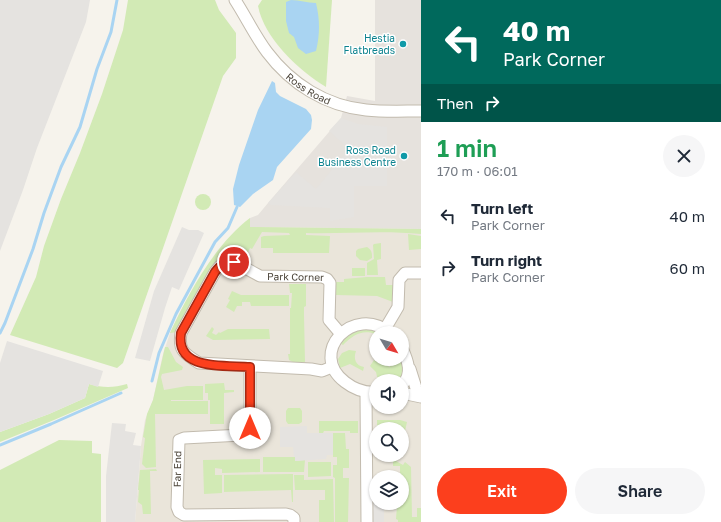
<!DOCTYPE html>
<html lang="en">
<head>
<meta charset="utf-8">
<style>
	body { margin:0; font-family:"Golos Text",sans-serif; background:#f6f6f7; color:#1f2937; height:100vh; display:flex; flex-direction:column; font-size:15px; white-space:nowrap }
	* { box-sizing:border-box; margin:0 }
	p { font-size:13px; color:#747a83 }
	.icon { flex:none; width:22px; height:22px; fill:none; stroke:currentColor; stroke-width:2; stroke-linecap:round; stroke-linejoin:round }
	.map { position:relative; flex:1; overflow:hidden }
	.details { display:flex; flex-direction:column; background:#fff; width:300px }
	.details>* { flex:none }
	.hud { background:#00695c; color:#fff; overflow:hidden }
	.needle { width:26px; rotate:128deg }
	.tools { position:absolute; left:369px; top:326px; display:grid; gap:8px }
	.tools a { display:grid; place-items:center; width:40px; height:40px; border-radius:50%; background:#fff; box-shadow:0 1px 3px #0004; font-size:20px }
	.pin { position:absolute; display:grid; place-items:center; width:34px; height:34px; color:#fff; margin:-17px; border:2px solid #fff; border-radius:50%; box-shadow:0 1px 4px #0007 }
	.me { position:absolute; width:44px; margin:-22px; rotate:0deg; stroke-linejoin:round; filter:drop-shadow(0 0 3px #0008) }
	.turn { display:flex; align-items:center; gap:14px; height:84px; padding:0 16px; font-size:18px }
	.turn .icon { width:52px; height:52px; stroke-width:2.5 }
	.turn b { display:block; font-size:28px; line-height:34px }
	.then { display:flex; align-items:center; height:38px; padding:0 16px; background:#0003; gap:8px; font-size:15px }
	.round { display:grid; place-items:center; flex:none; width:42px; height:42px; border-radius:21px; background:#f6f6f7 }
	.summary { display:flex; align-items:center; justify-content:space-between; height:68px; padding:0 16px }
	h1 { font-size:24px; font-weight:600; line-height:30px; color:#1e9e55 }
	.button { display:flex; gap:8px; margin-top:auto; padding:8px 16px }
	.button a { flex:1; height:46px; border-radius:24px; background:#fc3f1d; color:#fff; font-size:16px; font-weight:600; line-height:46px; text-align:center }
	.button a+a { background:#f6f6f7; color:#1f2937 }
	ul { padding:0; list-style:none }
	li { display:flex; align-items:center; gap:12px; height:52px; padding:0 16px }
	li div { flex:1 }
	li b { display:block; font-size:15px }
	li em { font-style:normal }
	main { display:flex; flex:1; min-height:0 }
	.map>svg:first-child { display:block }
	.residential { fill:#eae5da; fill-rule:evenodd }
	.industrial { fill:#e6e2dd }
	.green { fill:#d2eab5 }
	.parking { fill:#e5e3e0 }
	.water { fill:#a9d4f2 }
	.lines { fill:none; stroke-linecap:round; stroke-linejoin:round }
	.stream { stroke:#a9d4f2; stroke-width:3 }
	.minor-casing { stroke:#c2bbae; stroke-width:13 }
	.minor { stroke:#fff; stroke-width:11 }
	.route-casing { stroke:#a42913; stroke-width:10 }
	.route { stroke:#fc3f1d; stroke-width:7 }
	.culture-dot { fill:#0f9aa8; stroke:#fff; stroke-width:1.5 }
	.labels { text-anchor:middle; dominant-baseline:central; stroke-width:3; stroke-linejoin:round; paint-order:stroke }
	.culture-label { font-size:10px; fill:#0d838f; stroke:#fff; text-anchor:end }
	.street-label { font-size:10px; fill:#4b4439; stroke:#fff }
</style>
</head>
<body>
<main>
<div class="map">
<svg width="421" height="522" viewBox="0 0 421 522">
	<rect width="100%" height="100%" fill="#f6f3ec"/>
	<path class="residential" d="M250,218V227L421,229V522H135L141,446L145,420L153,400L163,354L170,333L181,310L209,264L224,244ZM376,333H402V359H376ZM376,381H402V407H376ZM376,429H402V455H376ZM376,477H402V503H376Z"/>
	<path class="industrial" d="M375,0H421V229L250,227V218L258,215L268,203L341,118L347,96L375,101Z"/>
	<g class="green">
		<path d="M128,0H215L219,10L236,33V58L223,76L123,363L117,368L10,335L36,277L44,246L61,199L80,153L102,94L123,30Z"/>
		<path d="M262,0H332L326,87C299,71 264,38 258,6Z"/>
		<circle cx="203" cy="202" r="8"/>
		<path d="M250,218V227L421,229V234C383,230 344,234 306,233V235L330,236L329,253H273V248H261V237L264,236L290,235L289,233L262,232L252,249L250,248L244,262L231,259L178,332L170,333C188,294 215,244 250,218Z"/>
		<path d="M408,234L421,236V249L409,250Z"/>
		<path d="M381,243V259L377,260L378,275H367V263L374,259L373,245L374,244Z"/>
		<path d="M367,247C372,250 372,253 372,258L367,261L360,260L356,256V251L358,249Z"/>
		<rect x="352" y="268" width="13" height="8"/>
		<path d="M367,277H385L386,285H393V302L377,296L336,295V282H344V279Z"/>
		<path d="M289,284H306V306L304,307V315L305,362H293L289,360L288,354H290V308H291L292,293H290Z"/>
		<path d="M232,291L241,295H289V306H251L250,302H242V306H237L234,312L226,307L230,300L228,299Z"/>
		<path d="M212,327L214,329L212,333L216,335L219,332L220,333L228,329H269L270,339L213,340L206,336Z"/>
		<path d="M365,327L383,333H376V334C362,329 353,335 343,345L341,344L346,335Z"/>
		<path d="M165,347H168L176,362L183,367L182,370L162,374L161,377L164,390L187,386H203V400H171V401H208V414H155L156,467L146,468L142,464L145,438L143,437L147,414L153,400Z"/>
		<path d="M349,350L356,351C353,359 356,366 364,367L363,371L350,364L340,368L338,359L342,353Z"/>
		<path d="M391,359H402L404,368L401,381H378L376,372L370,366L374,360L390,367Z"/>
		<path d="M224,383L225,390H234V392L224,393V424H210V400H208V393H205V384Z"/>
		<path d="M89,384C103,388 113,388 127,384L128,388L54,420L0,442V432L49,414L85,398Z"/>
		<path d="M288,408H300L302,411V422L299,424H288L286,421V411Z"/>
		<path d="M377,420H400L407,422L405,431L402,430V429H377Z"/>
		<path d="M319,421H358V433H350V431H324L323,433H319Z"/>
		<path d="M333,433H345L346,449H349V468H343V478H349L348,522H335V478L333,477V465H337V457H333Z"/>
		<path d="M59,440L92,441V453L101,454V522H0V470Z"/>
		<path d="M391,455H399L396,461L403,465L405,462L411,467L412,517H417V508H421V522H398V520L396,519L397,506H400V503H402V477H400V466H393V462H391Z"/>
		<path d="M263,457H295V461L305,460L304,472H263Z"/>
		<path d="M260,459V472L222,473V469L215,468V475H222V493L204,494L203,460Z"/>
		<path d="M308,462H331V476L308,477Z"/>
		<path d="M156,469L157,471H150L151,514H143L142,505L138,502L139,490H138L140,470Z"/>
		<path d="M293,474V502H292L291,490L224,492V475Z"/>
		<path d="M294,475H304V480L333,479L334,522H319V500H325V490H295Z"/>
	</g>
	<g class="parking">
		<path d="M0,0H90L86,22L37,148L23,190L0,251Z"/>
		<path d="M341,118L358,124L387,127V186H354V217L330,221V208L271,205L268,203L296,172L316,189L349,149L329,131Z"/>
		<path d="M182,227L189,230H198L204,233L179,290L172,287L165,308L150,361L135,358L154,291Z"/>
		<path d="M7,341L103,371L98,387L89,384L85,398L49,414L0,432V363Z"/>
		<path d="M112,423L126,424L125,431L136,433L133,445L141,446L135,522H106V476Z"/>
		<path d="M307,426V433H333V455H327L326,459L295,461V457H294L293,447H280V427Z"/>
		<path d="M367,478L376,479V503H384V522H367Z"/>
	</g>
	<g class="water">
		<path d="M291,0C300,0 307,3 316,3C320,20 320,34 316,51L306,54L298,48L294,37L289,33L286,21V2Z"/>
		<path d="M272,81L275,83L276,92L280,96L306,109L311,115L312,120L311,129L277,167L273,180L253,194L240,207L234,205L233,189L239,165L258,110Z"/>
	</g>
	<g class="lines">
		<g class="stream">
			<path d="M0,333L5,323L33,249L44,213L61,167L80,127L97,69L111,32L117,0"/>
			<path d="M152,381L159,353L176,314L215,242L228,228L237,207"/>
			<path d="M0,445L51,424L121,393"/>
		</g>
		<defs>
			<g id="minor">
				<path id="s1" d="M235,0C246,17 255,36 267,52C291,84 326,106 366,110C384,112 403,111 421,111"/>
				<path d="M385,329L398,307L399,280L405,273H421"/>
				<path d="M402,348C408,361 413,374 402,385"/>
				<path d="M250,367V428L246,432L242,435L184,438L179,440L177,507L179,512L184,515L286,514L290,515L294,518V522"/>
				<path id="s2" d="M332,367L322,371L311,369L199,363C185,354 178,351 181,333L215,272L220,266L227,263L234,262L260,276L322,277L327,279L330,283L329,320L340,333"/>
				<path d="M410,369L416,388L421,395"/>
				<path d="M376,392C364,393 354,389 345,382C307,353 354,303 390,333"/>
				<path d="M366,393L367,522"/>
				<path d="M402,393L421,397"/>
			</g>
		</defs>
		<use href="#minor" class="minor-casing"/>
		<use href="#minor" class="minor"/>
	</g>
	<g class="lines">
		<defs>
			<path id="route" d="M234,262C225,263 220,265 215,272L181,333C175,371 224,365 250,367V428"/>
		</defs>
		<use href="#route" class="route-casing"/>
		<use href="#route" class="route"/>
	</g>
	<g class="culture-dot">
		<circle cx="403" cy="44" r="4"/>
		<circle cx="404" cy="156" r="4"/>
	</g>
	<g class="labels">
		<g class="culture-label">
			<text x="395" y="38">Hestia<tspan x="395" dy="12">Flatbreads</tspan></text>
			<text x="396" y="150">Ross Road<tspan x="396" dy="12">Business Centre</tspan></text>
		</g>
		<g class="street-label">
			<text stroke="none"><textPath href="#s1" startOffset="117">Ross Road</textPath></text>
			<text stroke="none"><textPath href="#s2" startOffset="330">Park Corner</textPath></text>
			<text transform="translate(177 469) rotate(-89)">Far End</text>
		</g>
	</g>
</svg>
<div class="tools">
<a><svg class="needle" viewBox="-14 -14 28 28"><path d="M0-13l5 13h-10z" fill="#e53935"/><path d="M0 13l5-13h-10z" fill="#747a83"/></svg></a>
<a><svg class="icon" aria-label="sound" viewBox="0 0 24 24"><path d="M4 9h4l5-4v14l-5-4H4zM17 9q2 3 0 6"/></svg></a>
<a><svg class="icon" aria-label="search" viewBox="0 0 24 24"><circle cx="10" cy="10" r="6"/><path d="M15 15l6 6"/></svg></a>
<a><svg class="icon" aria-label="layers" viewBox="0 0 24 24"><path d="M12 4l9 5-9 5-9-5zM3 14l9 5 9-5"/></svg></a>
</div>
<div class="pin" style="left:234px;top:262px;background:#d93025"><svg class="icon" aria-label="arrive" viewBox="0 0 24 24"><path d="M6 21V4h12l-3 4 3 4H6"/></svg></div>
<svg class="me" style="left:250px;top:428px" viewBox="-20 -20 40 40"><circle r="19" fill="#fff"/><path d="M0-13L10 11 0 6-10 11z" fill="#fc3f1d"/></svg>
</div>
<section class="details">
<div class="hud">
<div class="turn"><svg class="icon" aria-label="left" viewBox="0 0 24 24"><path d="M17 20v-9H6M10 6l-5 5 5 5"/></svg><div><b>40 m</b>Park Corner</div></div>
<div class="then">Then<svg class="icon" aria-label="right" viewBox="0 0 24 24"><path d="M7 20v-9h11M14 6l5 5-5 5"/></svg></div>
</div>
<div class="summary"><div><h1>1 min</h1><p>170 m · 06:01</p></div><a class="round"><svg class="icon" aria-label="close" viewBox="0 0 24 24"><path d="M6 6l12 12M18 6L6 18"/></svg></a></div>
<ul>
<li><svg class="icon" aria-label="left" viewBox="0 0 24 24"><path d="M17 20v-9H6M10 6l-5 5 5 5"/></svg><div><b>Turn left</b><p>Park Corner</p></div><em>40 m</em></li>
<li><svg class="icon" aria-label="right" viewBox="0 0 24 24"><path d="M7 20v-9h11M14 6l5 5-5 5"/></svg><div><b>Turn right</b><p>Park Corner</p></div><em>60 m</em></li>
</ul>
<div class="button"><a>Exit</a><a>Share</a></div>
</section>
</main>
</body>
</html>
